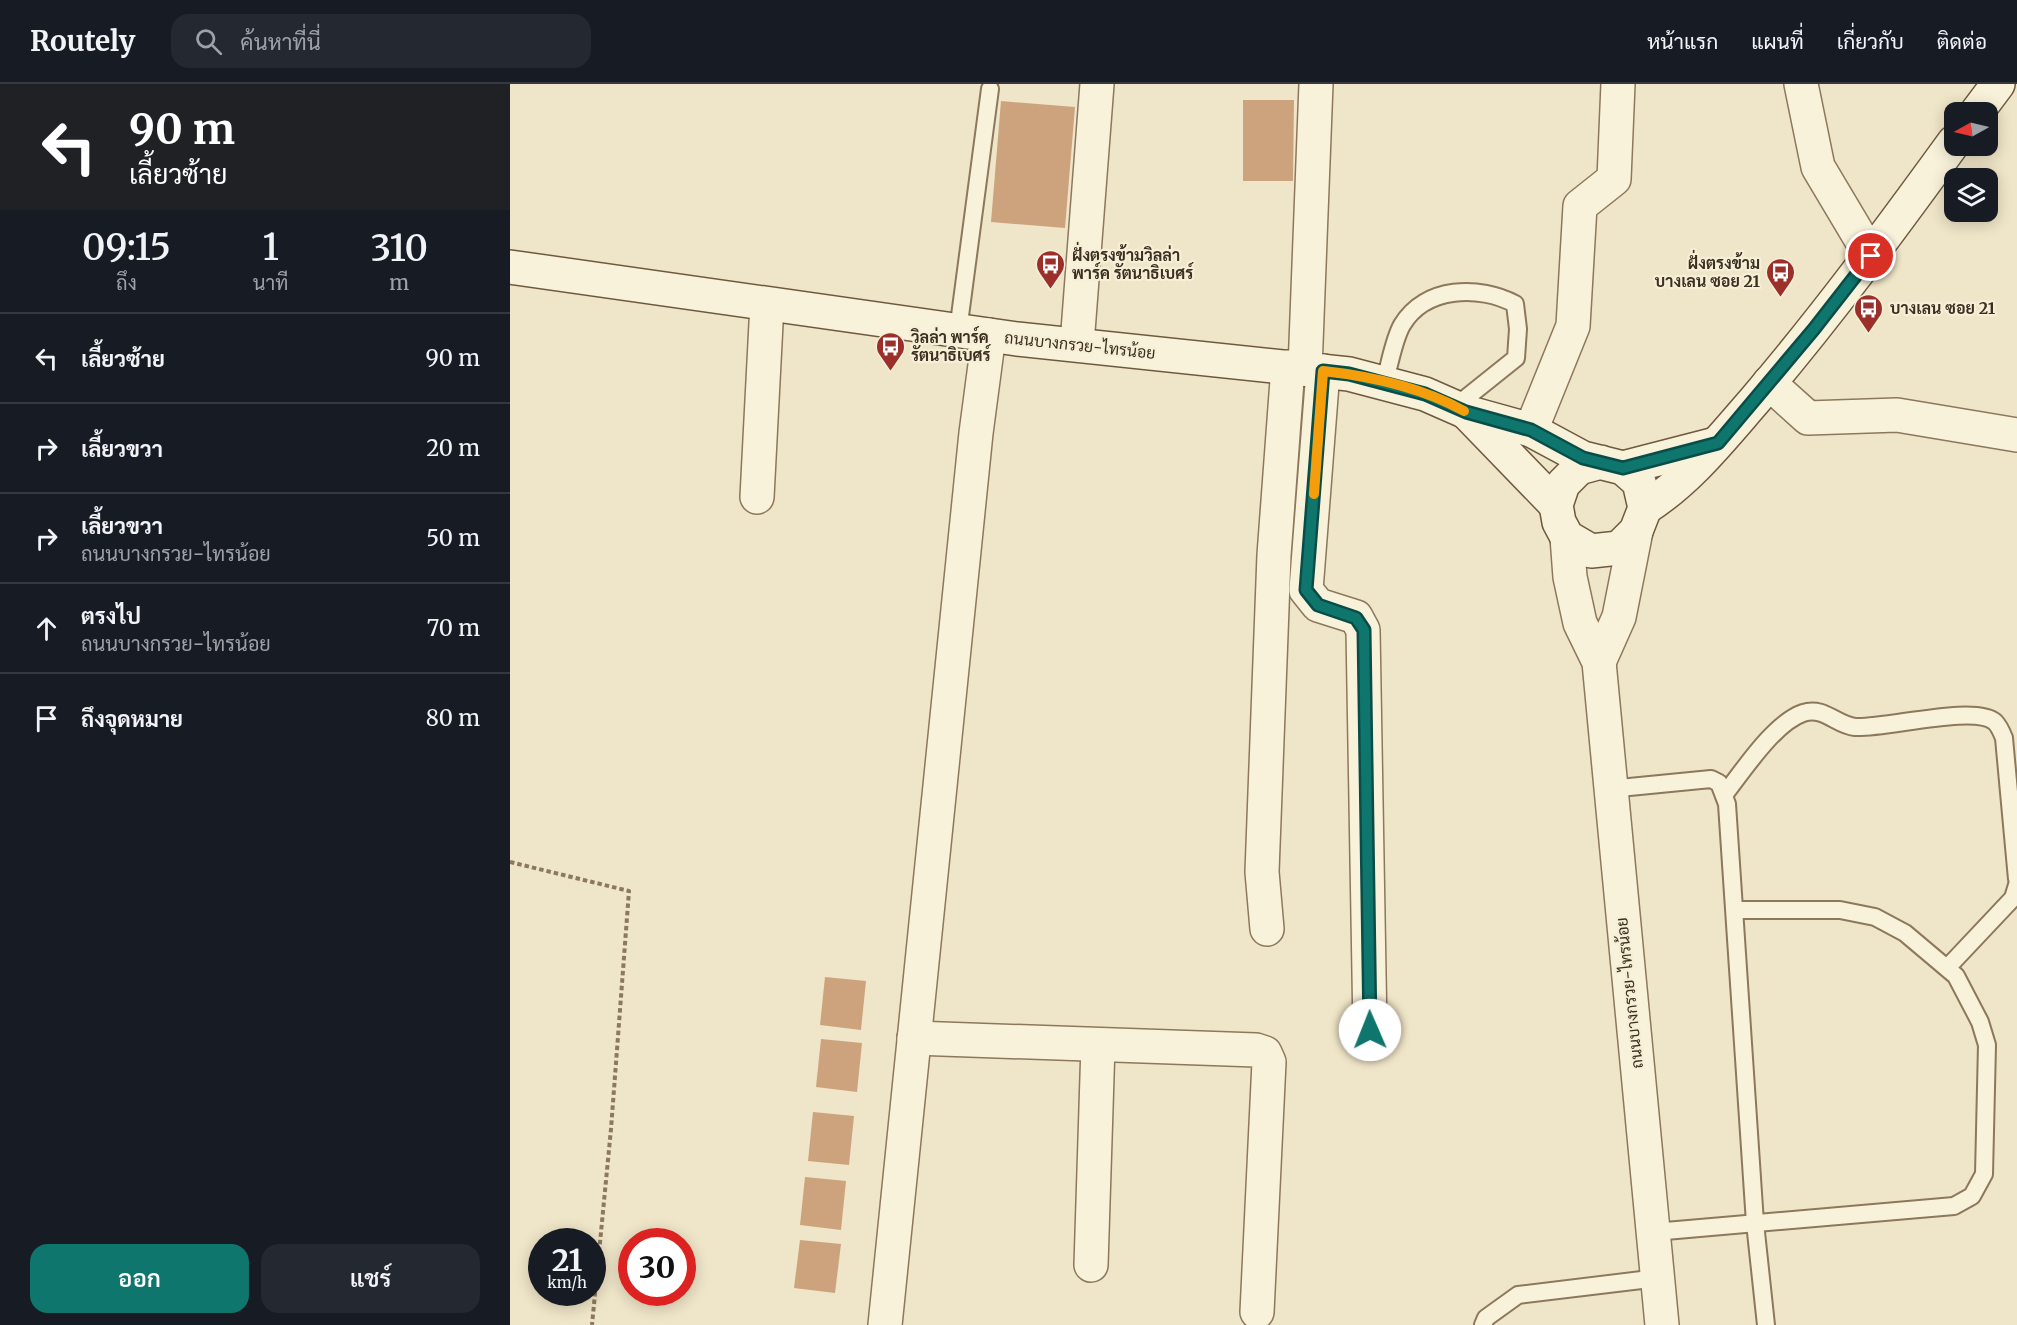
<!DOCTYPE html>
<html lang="th">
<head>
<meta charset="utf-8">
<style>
	body { margin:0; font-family:Merriweather,Sarabun,serif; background:#242831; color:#f1f3f6; height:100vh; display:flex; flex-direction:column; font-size:22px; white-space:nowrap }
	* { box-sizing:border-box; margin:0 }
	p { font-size:20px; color:#9ea1a6 }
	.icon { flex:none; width:33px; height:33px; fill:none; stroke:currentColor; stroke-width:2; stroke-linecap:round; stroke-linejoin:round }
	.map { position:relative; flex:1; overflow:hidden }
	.details { display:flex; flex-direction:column; background:#171b24; width:510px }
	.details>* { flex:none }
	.guide { background:#202124; color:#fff; overflow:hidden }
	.needle { width:39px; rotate:262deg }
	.tools { position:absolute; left:1434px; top:18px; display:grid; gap:12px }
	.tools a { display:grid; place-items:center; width:54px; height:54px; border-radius:12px; background:#171b24; box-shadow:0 3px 15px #0003; font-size:30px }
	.speed { position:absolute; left:18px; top:1144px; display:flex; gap:12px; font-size:30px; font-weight:700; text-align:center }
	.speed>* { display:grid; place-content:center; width:78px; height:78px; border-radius:50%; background:#171b24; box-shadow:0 3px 15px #0003; line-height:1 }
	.speed small { font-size:15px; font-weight:400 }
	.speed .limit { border:9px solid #d22; background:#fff; color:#111 }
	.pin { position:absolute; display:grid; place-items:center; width:51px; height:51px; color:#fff; margin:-26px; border:3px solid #fff; border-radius:50%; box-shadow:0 2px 6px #0007 }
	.me { position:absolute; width:66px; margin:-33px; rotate:359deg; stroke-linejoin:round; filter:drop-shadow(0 0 4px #0008) }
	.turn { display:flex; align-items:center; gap:21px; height:126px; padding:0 30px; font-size:27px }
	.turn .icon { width:78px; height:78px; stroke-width:2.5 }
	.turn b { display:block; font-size:42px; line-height:51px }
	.eta { display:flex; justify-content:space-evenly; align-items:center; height:102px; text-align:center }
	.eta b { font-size:36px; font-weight:600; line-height:42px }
	.button { display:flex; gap:12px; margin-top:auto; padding:12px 30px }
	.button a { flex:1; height:69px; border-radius:18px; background:#0f766e; color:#fff; font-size:24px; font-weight:600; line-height:69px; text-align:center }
	.button a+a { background:#242831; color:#f1f3f6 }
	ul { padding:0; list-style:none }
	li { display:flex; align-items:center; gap:18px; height:90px; padding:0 30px; border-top:2px solid #363941 }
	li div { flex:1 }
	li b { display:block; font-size:22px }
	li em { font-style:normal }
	header { display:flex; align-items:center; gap:36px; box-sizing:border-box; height:84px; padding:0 30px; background:#171b24; border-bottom:2px solid #363941 }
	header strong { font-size:28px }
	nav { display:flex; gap:33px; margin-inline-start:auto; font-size:21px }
	.search { width:420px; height:54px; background:#242831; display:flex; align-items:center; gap:15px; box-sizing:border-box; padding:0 21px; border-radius:18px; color:#9ea1a6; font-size:22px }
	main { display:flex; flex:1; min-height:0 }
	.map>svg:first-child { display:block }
	.building { fill:#cda37d }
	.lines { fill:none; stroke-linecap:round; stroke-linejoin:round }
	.service-casing { stroke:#8c785c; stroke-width:20 }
	.minor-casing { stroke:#8c785c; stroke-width:36 }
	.tertiary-casing { stroke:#8c785c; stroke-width:36 }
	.secondary-casing { stroke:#6e593f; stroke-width:36 }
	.path { stroke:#8c785c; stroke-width:4; stroke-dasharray:4.5 3; stroke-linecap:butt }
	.service { stroke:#f9f2db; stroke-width:16 }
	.minor { stroke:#f9f2db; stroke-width:33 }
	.tertiary { stroke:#f9f2db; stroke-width:33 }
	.secondary { stroke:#f9f2db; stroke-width:33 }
	.route-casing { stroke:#0a4d48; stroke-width:15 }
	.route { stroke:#0f766e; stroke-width:10 }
	.slow { stroke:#f59e0b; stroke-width:10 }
	.labels { text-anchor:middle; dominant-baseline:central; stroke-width:4.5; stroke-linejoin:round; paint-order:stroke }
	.poi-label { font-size:16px; font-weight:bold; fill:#3c2f20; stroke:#f6efd7; text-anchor:start }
	.street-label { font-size:16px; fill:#3c2f20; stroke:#f6efd7 }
</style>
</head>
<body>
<header>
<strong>Routely</strong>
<div class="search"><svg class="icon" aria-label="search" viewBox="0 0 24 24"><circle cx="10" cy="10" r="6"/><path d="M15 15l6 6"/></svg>ค้นหาที่นี่</div>
<nav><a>หน้าแรก</a><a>แผนที่</a><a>เกี่ยวกับ</a><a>ติดต่อ</a></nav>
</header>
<main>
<section class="details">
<div class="guide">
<div class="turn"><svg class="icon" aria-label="left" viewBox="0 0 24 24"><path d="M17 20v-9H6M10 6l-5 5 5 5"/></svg><div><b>90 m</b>เลี้ยวซ้าย</div></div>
</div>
<div class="eta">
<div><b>09:15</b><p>ถึง</p></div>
<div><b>1</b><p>นาที</p></div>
<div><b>310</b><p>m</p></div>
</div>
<ul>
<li><svg class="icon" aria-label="left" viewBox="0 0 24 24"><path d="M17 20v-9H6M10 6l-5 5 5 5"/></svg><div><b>เลี้ยวซ้าย</b></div><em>90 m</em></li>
<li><svg class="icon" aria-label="right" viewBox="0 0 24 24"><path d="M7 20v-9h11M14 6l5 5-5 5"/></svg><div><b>เลี้ยวขวา</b></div><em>20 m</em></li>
<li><svg class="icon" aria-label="right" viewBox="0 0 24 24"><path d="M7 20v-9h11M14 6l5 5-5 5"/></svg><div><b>เลี้ยวขวา</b><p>ถนนบางกรวย-ไทรน้อย</p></div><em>50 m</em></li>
<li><svg class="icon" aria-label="ahead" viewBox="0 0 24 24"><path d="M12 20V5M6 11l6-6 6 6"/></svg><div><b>ตรงไป</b><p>ถนนบางกรวย-ไทรน้อย</p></div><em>70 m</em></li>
<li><svg class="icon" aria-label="arrive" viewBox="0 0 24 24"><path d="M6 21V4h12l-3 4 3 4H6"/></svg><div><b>ถึงจุดหมาย</b></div><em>80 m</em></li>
</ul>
<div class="button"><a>ออก</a><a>แชร์</a></div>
</section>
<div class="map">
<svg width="1507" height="1241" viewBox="0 0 1507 1241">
	<rect width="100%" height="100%" fill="#efe5c8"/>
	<g class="building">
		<path d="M733,16H784L783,97H733Z"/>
		<path d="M491,17L565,23L555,144L481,138Z"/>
		<path d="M315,893L356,897L351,946L310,941Z"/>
		<path d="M311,955L352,959L347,1008L306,1003Z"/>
		<path d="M303,1028L344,1032L339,1081L298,1077Z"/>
		<path d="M295,1093L336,1097L331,1146L290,1141Z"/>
		<path d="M290,1156L331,1160L325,1209L284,1204Z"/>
	</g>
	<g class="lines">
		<defs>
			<g id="service">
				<path d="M448,247L480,5"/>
				<path d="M874,299C880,281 883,257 892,241C915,202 970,201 1005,220L1008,245L1006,274L946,322"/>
				<path d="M1099,705L1201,695L1209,699L1217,720L1245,1139L1256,1241"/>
				<path d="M1214,711C1233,687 1264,639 1293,629C1314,622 1326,641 1345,643C1375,645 1465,620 1485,638C1489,642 1492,649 1494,654L1507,795"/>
				<path d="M1437,884L1503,814L1507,801"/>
				<path d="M1144,1148L1444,1122L1462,1112L1474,1090L1477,961L1470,938L1446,892L1395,849L1365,833L1330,826H1226"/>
				<path d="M973,1241L976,1234L1008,1211L1148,1194"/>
			</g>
			<g id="minor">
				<path d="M1291,0L1308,83L1361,172"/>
				<path d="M567,260L587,0"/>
				<path d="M795,285L806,0"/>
				<path d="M813,287L796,506L808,521L846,533L853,546L860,946"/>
				<path d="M1259,299L1298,334L1387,331L1507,351"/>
				<path d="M1021,346L1063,242L1070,122L1104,95L1108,0"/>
				<path d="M247,413L257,220"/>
				<path d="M757,845L752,788L764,471L778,283"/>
				<path d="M404,954L746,966L755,969L759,978L747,1228"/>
				<path d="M581,1181L588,961"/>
				<path d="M375,1241L466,349L479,251"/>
			</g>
			<g id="tertiary">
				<path d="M1057,453L1060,493L1070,539L1089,578L1152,1241"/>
				<path d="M1089,578L1109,533L1126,447"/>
			</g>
			<g id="secondary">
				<path d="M1467,28L1488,0"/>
				<path d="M0,183L507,255L839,290L915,310L956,328L1021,346L1073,374L1113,384L1129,398L1135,424L1126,447L1109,464L1081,467L1057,453L1049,438L1046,421L1053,400L1069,384L1091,378"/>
				<path d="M956,328L1046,421"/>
				<path d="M1113,384L1206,360"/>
				<path d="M1135,424C1179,396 1211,355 1245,316C1316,233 1380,146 1444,58"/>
			</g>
		</defs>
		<use href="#service" class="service-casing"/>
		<use href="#minor" class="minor-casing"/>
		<use href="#tertiary" class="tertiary-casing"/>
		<use href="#secondary" class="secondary-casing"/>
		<path class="path" d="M0,778L119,807L101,1045L82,1241"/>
		<use href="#service" class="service"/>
		<use href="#minor" class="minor"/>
		<use href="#tertiary" class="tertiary"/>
		<use href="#secondary" class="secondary"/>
	</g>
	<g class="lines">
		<defs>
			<path id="route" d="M860,946L854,546L846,534L808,521L796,506L813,287L839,290L915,310L956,328L1021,346L1073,374L1113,384L1208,359L1304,245L1361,172"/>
		</defs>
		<use href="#route" class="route-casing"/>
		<use href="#route" class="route"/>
		<path class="slow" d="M804,410L813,287C859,292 913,304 954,327"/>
	</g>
	<defs>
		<symbol id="bus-pin" viewBox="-11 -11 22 30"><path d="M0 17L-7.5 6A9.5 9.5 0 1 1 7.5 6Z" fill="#9b302b" stroke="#f6efd7"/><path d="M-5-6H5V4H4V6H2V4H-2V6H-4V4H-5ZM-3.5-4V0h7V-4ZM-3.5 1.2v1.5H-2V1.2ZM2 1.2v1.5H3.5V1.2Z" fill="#fff"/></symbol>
	</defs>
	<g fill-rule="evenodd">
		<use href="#bus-pin" x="524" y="164" width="33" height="45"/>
		<use href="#bus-pin" x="1254" y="172" width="33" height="45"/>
		<use href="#bus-pin" x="1342" y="208" width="33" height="45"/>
		<use href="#bus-pin" x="364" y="246" width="33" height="45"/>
	</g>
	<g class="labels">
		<g class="poi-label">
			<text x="562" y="171">ฝั่งตรงข้ามวิลล่า<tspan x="562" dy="18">พาร์ค รัตนาธิเบศร์</tspan></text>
			<text x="1250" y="179" text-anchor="end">ฝั่งตรงข้าม<tspan x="1250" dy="18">บางเลน ซอย 21</tspan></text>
			<text x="1380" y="224">บางเลน ซอย 21</text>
			<text x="401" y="253">วิลล่า พาร์ค<tspan x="401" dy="18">รัตนาธิเบศร์</tspan></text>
		</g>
		<g class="street-label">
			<text transform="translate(570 261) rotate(6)">ถนนบางกรวย-ไทรน้อย</text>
			<text transform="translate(1119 909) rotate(-96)">ถนนบางกรวย-ไทรน้อย</text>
		</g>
	</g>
</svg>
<div class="tools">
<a><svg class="needle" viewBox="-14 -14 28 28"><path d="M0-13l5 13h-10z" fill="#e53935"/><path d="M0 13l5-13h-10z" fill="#9ea1a6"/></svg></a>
<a><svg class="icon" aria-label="layers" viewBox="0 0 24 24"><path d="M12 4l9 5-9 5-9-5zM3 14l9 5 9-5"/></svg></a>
</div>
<div class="speed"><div>21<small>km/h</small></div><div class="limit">30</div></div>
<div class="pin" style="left:1361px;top:172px;background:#d93025"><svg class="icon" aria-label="arrive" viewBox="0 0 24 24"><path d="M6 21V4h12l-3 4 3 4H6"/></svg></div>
<svg class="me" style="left:860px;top:946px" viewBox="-20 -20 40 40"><circle r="19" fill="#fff"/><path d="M0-13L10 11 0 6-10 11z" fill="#0f766e"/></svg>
</div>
</main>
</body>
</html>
